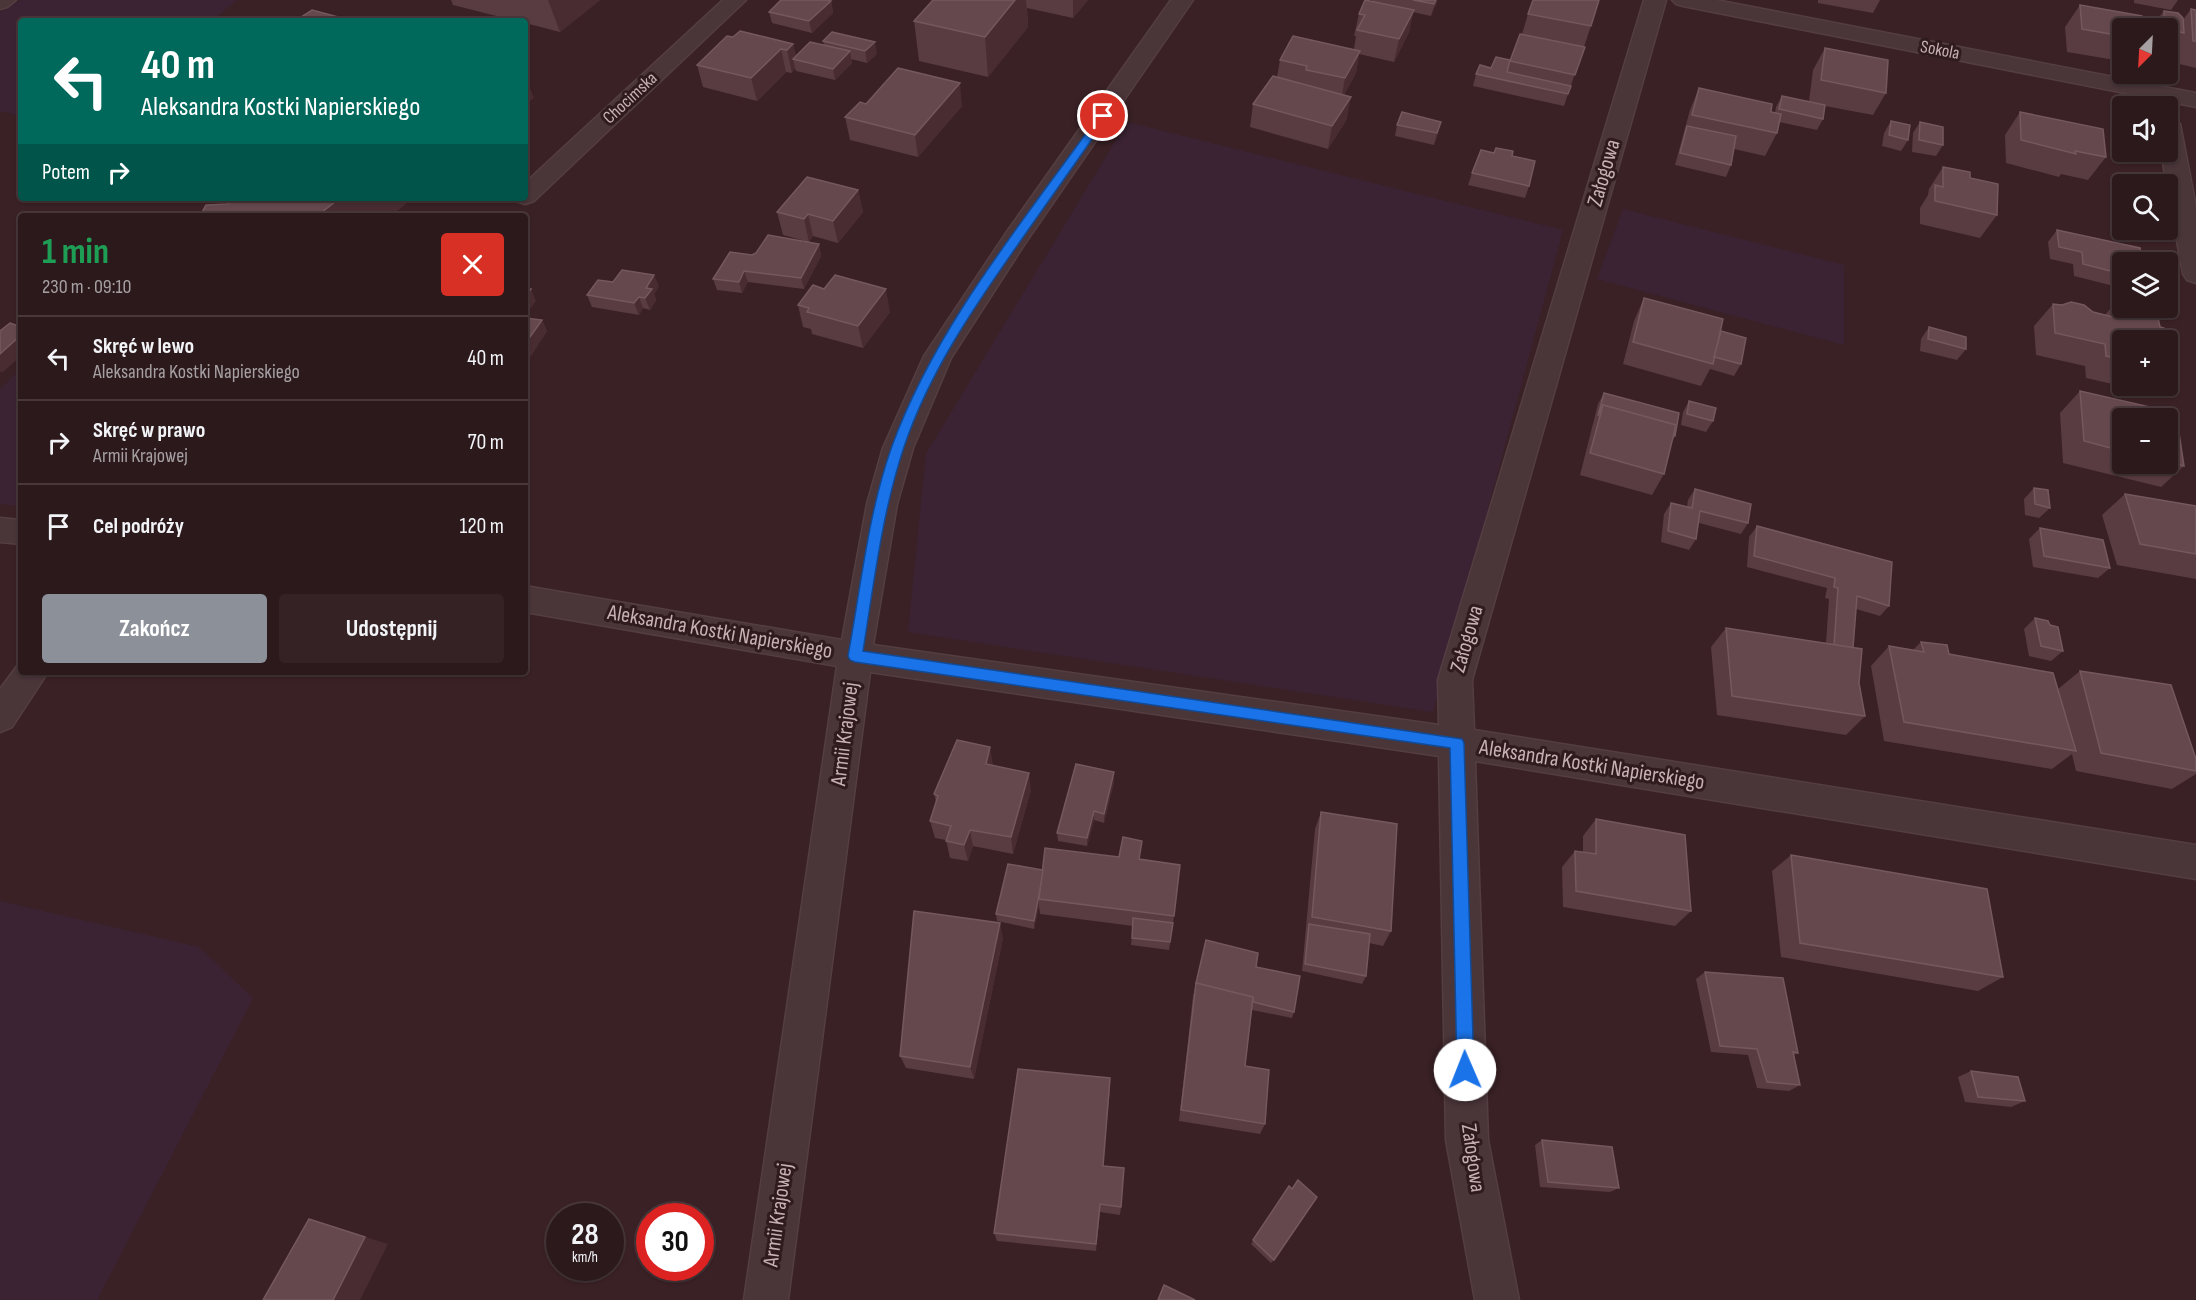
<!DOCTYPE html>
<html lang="pl">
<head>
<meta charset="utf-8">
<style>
	body { margin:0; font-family:"Sofia Sans Condensed",sans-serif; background:#342225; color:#f1f3f6; height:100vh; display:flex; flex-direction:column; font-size:22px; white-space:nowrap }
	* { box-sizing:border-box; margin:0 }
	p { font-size:20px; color:#a6a0a3 }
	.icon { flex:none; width:33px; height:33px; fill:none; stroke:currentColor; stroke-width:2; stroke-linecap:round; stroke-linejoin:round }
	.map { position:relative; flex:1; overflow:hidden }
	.sheet { position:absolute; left:18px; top:213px; width:510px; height:462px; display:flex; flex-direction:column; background:#2c191c; border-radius:6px; box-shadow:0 2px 4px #0004,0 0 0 2px #48383b }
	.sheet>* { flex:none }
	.guide { position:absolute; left:18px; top:18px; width:510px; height:183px; border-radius:6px; box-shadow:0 2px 4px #0004,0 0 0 2px #48383b; background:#00695c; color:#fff; overflow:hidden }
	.needle { width:39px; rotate:204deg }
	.fabs { position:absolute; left:2112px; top:18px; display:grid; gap:12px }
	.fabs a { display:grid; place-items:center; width:66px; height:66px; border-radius:6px; background:#2c191c; box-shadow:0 2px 4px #0004,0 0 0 2px #48383b; font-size:30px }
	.speed { position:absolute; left:546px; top:1203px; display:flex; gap:12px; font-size:30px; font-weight:700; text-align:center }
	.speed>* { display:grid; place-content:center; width:78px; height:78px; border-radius:50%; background:#2c191c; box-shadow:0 2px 4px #0004,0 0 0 2px #48383b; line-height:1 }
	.speed small { font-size:15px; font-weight:400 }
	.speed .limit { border:9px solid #d22; background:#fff; color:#111 }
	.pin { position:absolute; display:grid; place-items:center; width:51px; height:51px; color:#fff; margin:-26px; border:3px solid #fff; border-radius:50%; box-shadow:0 2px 6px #0007 }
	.me { position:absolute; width:66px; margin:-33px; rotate:359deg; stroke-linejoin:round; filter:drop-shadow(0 0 4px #0008) }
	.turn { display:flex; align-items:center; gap:21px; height:126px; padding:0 24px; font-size:27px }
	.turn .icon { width:78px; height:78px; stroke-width:2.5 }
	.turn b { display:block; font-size:42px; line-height:51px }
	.then { display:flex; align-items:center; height:57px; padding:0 24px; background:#0003; gap:12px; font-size:22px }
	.round { display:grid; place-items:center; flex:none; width:63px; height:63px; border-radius:6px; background:#342225 }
	.summary { display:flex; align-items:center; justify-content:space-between; height:102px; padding:0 24px }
	h1 { font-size:36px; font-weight:700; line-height:45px; color:#1e9e55 }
	.action { display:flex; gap:12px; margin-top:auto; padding:12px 24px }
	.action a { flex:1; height:69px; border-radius:6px; background:#8c9099; color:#fff; font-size:24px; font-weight:700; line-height:69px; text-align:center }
	.action a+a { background:#342225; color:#f1f3f6 }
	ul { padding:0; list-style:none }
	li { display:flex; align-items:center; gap:18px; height:84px; padding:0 24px; border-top:2px solid #48383b }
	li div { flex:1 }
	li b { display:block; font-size:22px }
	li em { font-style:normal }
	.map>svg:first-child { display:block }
	.green { fill:#3b2333 }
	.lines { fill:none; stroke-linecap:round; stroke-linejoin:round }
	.minor-casing { stroke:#543e42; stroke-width:3 }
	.minor { fill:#4a3539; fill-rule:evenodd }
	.wall { fill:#593c42; fill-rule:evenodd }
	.shaded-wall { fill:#482c31 }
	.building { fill:#65484e; stroke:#74585e; stroke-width:1.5 }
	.route { fill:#1a73e8; stroke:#114b97; stroke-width:1.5 }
	.labels { text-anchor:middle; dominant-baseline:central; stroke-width:6; stroke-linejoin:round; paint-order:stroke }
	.far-street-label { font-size:18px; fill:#c7b0b4; stroke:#2f1b1e }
	.street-label { font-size:22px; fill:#c7b0b4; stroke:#2f1b1e }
</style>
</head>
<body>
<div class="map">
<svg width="2196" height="1300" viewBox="0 0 2196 1300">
	<rect width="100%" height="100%" fill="#3a2126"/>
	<g class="green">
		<path d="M20,0H237L211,21H21V116L0,111V12Z"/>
		<path d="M1127,122L1563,230L1433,712L908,632L926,454Z"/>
		<path d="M1623,209L1844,265V345L1597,279Z"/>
		<path d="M21,369V506L0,504V389Z"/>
		<path d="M0,901L199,947L253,998L97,1300H0Z"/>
	</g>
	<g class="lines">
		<defs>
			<g id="minor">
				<path d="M0,0H16L7,7L0,9Z"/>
				<path d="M723,0H746L534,201L525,204L516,201L514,198H525V183Z"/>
				<path d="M1171,0H1193L1024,245L951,358L913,448L897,504L873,645L1439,725L1438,680L1644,0H1666L1472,680L1474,730L2196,845V879L1475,761L1488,1140L1519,1300H1475L1446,1140L1439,756L870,672L788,1300H744L837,666L525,612V586L842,640L867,504L883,448L924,356L1006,233Z"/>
				<path d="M1672,0H1716L2196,93V107L1683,6L1676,4Z"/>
				<path d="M2168,117L2176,119L2180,124L2196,207V283L2187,280L2183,274L2161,152H2168Z"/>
				<path d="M0,518L21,520V544L0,542Z"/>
				<path d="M21,661V672H48L12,727L0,732V689Z"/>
			</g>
		</defs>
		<use href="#minor" class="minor-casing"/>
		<use href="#minor" class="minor"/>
	</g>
	<g class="wall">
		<path d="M451,0H600L560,32L525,23V21H516L453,5Z"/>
		<path d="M933,0H1088L1073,18L1027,8L1028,27L988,77L919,61L914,21Z"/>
		<path d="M1372,0H1437L1431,16L1413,12L1409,32L1394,62L1359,54L1356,73L1344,95L1347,119L1328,149L1250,127L1253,104L1277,77L1280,60L1354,49L1356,36H1354L1359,14L1372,2Z"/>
		<path d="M1818,0H1880L1873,13L1818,3Z"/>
		<path d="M2134,0H2178L2171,10L2134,3Z"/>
		<path d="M831,1L833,13L812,33L772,23L769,12Z"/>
		<path d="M2080,5L2122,28V59L2121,61L2067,52L2065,27Z"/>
		<path d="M2191,9L2196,10V68L2175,63V45L2168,43V28H2156L2155,22L2164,11L2183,20Z"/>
		<path d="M1528,14L1591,26L1564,106L1473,86L1476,74L1510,60L1522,34Z"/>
		<path d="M823,41L877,54L867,63L851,59L852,63L835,80L796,71L795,68L792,73L786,72L757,101L703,87L697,65L793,44L796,57L824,45Z"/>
		<path d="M1825,48L1886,93L1873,115L1825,106L1823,119L1817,130L1779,122L1777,133L1765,156L1734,149L1731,165L1726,177L1675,165L1690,110L1699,88L1775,113L1776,107L1782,96L1809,101L1813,70Z"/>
		<path d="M866,104L962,106L918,157L850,140L845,117Z"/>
		<path d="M2020,112L2106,157L2088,180L2061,174L2059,177L2006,163L2005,135Z"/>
		<path d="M1891,121L1908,140L1901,151L1882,146L1884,133Z"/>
		<path d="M1920,122L1943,145L1936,156L1912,152L1913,133Z"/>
		<path d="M1397,125L1438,133L1434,145L1395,136Z"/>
		<path d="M1512,156L1529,186L1525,198L1468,185L1472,173Z"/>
		<path d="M1943,167L1970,178L1997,215L1980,238L1920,224V208L1928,195L1929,189Z"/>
		<path d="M858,190L863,212L838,243L813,236L809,242L783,235L777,212Z"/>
		<path d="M2057,230L2122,262V288L2074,276L2073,264L2050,259L2048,242Z"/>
		<path d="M819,244L821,256L804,289L748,282L742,293L717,290L713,279L752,255Z"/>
		<path d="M613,282L659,286L654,294L656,300L650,310L643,308L639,315L592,307L587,295Z"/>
		<path d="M1644,298L1721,331L1741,364L1734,376L1710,369L1701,386L1623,364L1634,321Z"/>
		<path d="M2115,303L2122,340V386H2155L2148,392L2086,378L2085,366L2036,355L2034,326L2053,304L2105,315Z"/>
		<path d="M798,305L890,312L863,348L812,334L811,329L803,327Z"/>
		<path d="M525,318L542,320L547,331L530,357L525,356Z"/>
		<path d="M1929,327L1966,349L1957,360L1920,351L1921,339Z"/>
		<path d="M2080,391L2176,413L2184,466L2161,487L2063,463L2060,413ZM2122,418H2168V464H2122Z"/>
		<path d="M1604,393L1675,436L1672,441L1664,474L1652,495L1580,475L1598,404Z"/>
		<path d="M1689,401L1713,421L1706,432L1681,425L1683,412Z"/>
		<path d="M2034,488L2050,508L2039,518L2025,515L2024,499Z"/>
		<path d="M1695,489L1748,523L1741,534L1699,523L1696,539L1689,550L1661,542L1664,514L1671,503L1687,507L1688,500Z"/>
		<path d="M2125,494L2196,506V579L2117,565L2102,515Z"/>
		<path d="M1757,526L1889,606L1880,616L1856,609L1853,648L1865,716L1846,735L1717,715L1711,647L1726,628L1826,643L1829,599L1825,598L1827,588L1747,567L1749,537Z"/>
		<path d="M2040,528L2110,568L2098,578L2033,567L2029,539Z"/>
		<path d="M2035,618L2050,625L2063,651L2051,661L2029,656L2024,629Z"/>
		<path d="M1921,642L1949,654L2058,689L2080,671L2196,759V774L2172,789L2076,771L2072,754L2052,769L1884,741L1871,666L1889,646L1913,650Z"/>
		<path d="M992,765L1031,790L1013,854L973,846L968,861L950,858L946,840L935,838L930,821L936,802L934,794Z"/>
		<path d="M1114,782L1104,823L1094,820L1087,846L1058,841L1057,833Z"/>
		<path d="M1321,812L1391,931L1383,946L1369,943L1366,976L1362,984L1302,971L1315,829Z"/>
		<path d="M1596,819L1691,911L1675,926L1563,907L1562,867L1575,851L1583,852V836Z"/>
		<path d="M1791,855L2003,977L1978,991L1781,957L1772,871Z"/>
		<path d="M1140,859L1174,916L1169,950L1131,945L1133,926L1040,914L1039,906L1034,929L997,921L996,914L1043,870Z"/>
		<path d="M1003,938L974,1079L906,1068L900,1056Z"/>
		<path d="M1206,940L1256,967L1294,1012L1292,1018L1252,1010L1245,1066L1265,1124L1260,1134L1179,1121L1193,996Z"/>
		<path d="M1705,972L1798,1053L1794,1055L1800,1085L1789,1091L1757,1088L1748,1055L1711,1052L1696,979Z"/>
		<path d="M1971,1071L2025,1101L2011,1107L1965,1102L1958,1077Z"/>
		<path d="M1110,1089L1103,1166L1121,1207L1120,1215L1100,1212L1096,1251L997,1241L994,1233Z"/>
		<path d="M1542,1140L1619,1188L1610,1192L1540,1187L1535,1145Z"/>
		<path d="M1289,1186L1292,1189L1274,1260L1271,1263L1251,1244Z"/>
	</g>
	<g class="shaded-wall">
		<path d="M548,0H600L560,32Z"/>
		<path d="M1015,0H1026L1028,27L988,77L985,37Z"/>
		<path d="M1073,0H1088L1073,18Z"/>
		<path d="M1436,0H1437V3L1431,16Z"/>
		<path d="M831,1L833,13L812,33L809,21Z"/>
		<path d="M1414,10L1409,32L1394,62L1399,39Z"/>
		<path d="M875,42L877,54L867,63L865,51Z"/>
		<path d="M793,44L796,60L793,59L795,68L792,73L787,50Z"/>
		<path d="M781,49L786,72L757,101L751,78Z"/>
		<path d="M850,51L852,63L835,80L833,69Z"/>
		<path d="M1360,51L1356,73L1341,101L1345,78Z"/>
		<path d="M525,76L534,98L525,105Z"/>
		<path d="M960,83L962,106L918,157L915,135Z"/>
		<path d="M1351,97L1347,119L1328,149L1332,126Z"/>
		<path d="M1441,122L1438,133L1434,145L1437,133Z"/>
		<path d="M858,190L863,212L838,243L833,221Z"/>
		<path d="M340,198H413L391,216H317Z"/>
		<path d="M808,214L813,236L809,242L804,219Z"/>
		<path d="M819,244L821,256L804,289L801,278Z"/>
		<path d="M744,271L748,282L742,293L739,282Z"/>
		<path d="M654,275L659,286L654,294L656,300L650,310L645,298L646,288Z"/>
		<path d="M531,289L536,301L525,316V297Z"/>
		<path d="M886,289L890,312L863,348L858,326Z"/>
		<path d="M639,297L643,308L639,315L634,303Z"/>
		<path d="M542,320L547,331L530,357L525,347V344Z"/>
		<path d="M21,335V356L2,373L0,371V354Z"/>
		<path d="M990,747L993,765L988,782L986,764Z"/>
		<path d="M1114,772V782L1104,823V814Z"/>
		<path d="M1029,773L1031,790L1013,854L1011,837Z"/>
		<path d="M1094,811V820L1087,846V838Z"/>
		<path d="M970,830L973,846L968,861L964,845Z"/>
		<path d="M1045,870L1039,899V906L1034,929V921Z"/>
		<path d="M1000,923L1003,938L974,1079L970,1067Z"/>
		<path d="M1110,1078V1089L1102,1175L1103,1166Z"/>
		<path d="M1100,1204V1212L1096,1251V1244Z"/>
		<path d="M309,1219L388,1244L360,1300H333Z"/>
	</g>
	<g class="building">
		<path d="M781,0H826L831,1L809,21L769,12Z"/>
		<path d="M933,0H1015L985,37L914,21Z"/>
		<path d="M1365,0L1414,10L1399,39L1357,30L1365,15L1359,14Z"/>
		<path d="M1413,0H1436L1434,4Z"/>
		<path d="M1533,0H1599L1591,26L1528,14Z"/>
		<path d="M2080,5L2142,16L2145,28H2122V36L2082,29Z"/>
		<path d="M2191,9L2196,10V41H2193Z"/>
		<path d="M312,10L353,21H295Z"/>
		<path d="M2164,11L2178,13L2183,18L2184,33L2165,28Z"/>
		<path d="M740,31L793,44L787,50L781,49L751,78L697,65L727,36L733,37Z"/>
		<path d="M832,32L875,42L865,51L823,41Z"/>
		<path d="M1520,34L1585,47L1575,75L1510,61Z"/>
		<path d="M1293,36L1360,51L1345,78L1306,70L1307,66L1280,60Z"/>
		<path d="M810,42L850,51L833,69L793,59Z"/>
		<path d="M1825,48L1888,60L1886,93L1821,80Z"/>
		<path d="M1496,57L1510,60L1507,72L1571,86L1568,94L1476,74L1480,65L1491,68Z"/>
		<path d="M898,68L960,83L915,135L845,117L860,102L866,104Z"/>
		<path d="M1273,76L1351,97L1332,126L1253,104Z"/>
		<path d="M1699,88L1772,104L1771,112L1781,114L1777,133L1692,115Z"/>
		<path d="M1782,96L1825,105L1823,119L1779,109Z"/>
		<path d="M1402,112L1441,122L1437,133L1397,125Z"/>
		<path d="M2020,112L2103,129L2106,157L2075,151L2076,154L2021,140Z"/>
		<path d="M1891,121L1910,125L1908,140L1889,135Z"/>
		<path d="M1920,122L1943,127V145L1919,140Z"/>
		<path d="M1687,126L1736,136L1731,165L1680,153Z"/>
		<path d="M1496,148L1513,151L1512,156L1535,161L1529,186L1472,173L1481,150L1494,153Z"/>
		<path d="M1943,167L1970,172V178L1998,184L1997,215L1935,201V185L1943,187Z"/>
		<path d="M807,177L858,190L833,221L808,214L804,219L777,212Z"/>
		<path d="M234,198H340L317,216H200L206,205L227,204Z"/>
		<path d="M2057,230L2140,248L2143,262H2122V274L2083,264L2082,252L2059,247Z"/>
		<path d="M768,235L819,244L801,278L744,271L739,282L713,279L730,252L752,255L756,253Z"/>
		<path d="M622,270L654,275L646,288L652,289L645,298L639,297L634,303L587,295L598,280L613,282Z"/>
		<path d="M835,275L886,289L858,326L807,312L809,308L798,305L813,285L824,289Z"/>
		<path d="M525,288L531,289L525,297Z"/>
		<path d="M1644,298L1723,319L1713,364L1633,342Z"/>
		<path d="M2071,302L2084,305L2093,312L2117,318L2115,303L2122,305V308H2134L2157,313L2160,327L2164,328L2166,340H2122V359L2106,356L2105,344L2055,333L2053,304L2062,305Z"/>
		<path d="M525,318L542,320L525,344Z"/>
		<path d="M10,323L21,327V335L0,354V331Z"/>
		<path d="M1929,327L1966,337V349L1928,339Z"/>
		<path d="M1721,331L1746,338L1741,364L1714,357Z"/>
		<path d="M2168,354L2170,370H2168Z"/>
		<path d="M2080,391L2176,413L2184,466L2168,462V418H2122V451L2084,441Z"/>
		<path d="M1604,393L1679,413L1675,436H1673L1676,425L1603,405L1598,416Z"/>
		<path d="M1689,401L1716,408L1713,421L1687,414Z"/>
		<path d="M1603,405L1676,425L1664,474L1590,453Z"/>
		<path d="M2034,488L2048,490L2050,508L2035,504Z"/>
		<path d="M1695,489L1751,504L1748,523L1700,511L1696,539L1668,531L1671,503L1692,508Z"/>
		<path d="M2125,494L2196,506V554L2140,544Z"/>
		<path d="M1757,526L1892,562L1889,606L1857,596L1853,648L1834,645L1838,588L1834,587L1835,578L1754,556Z"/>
		<path d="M2040,528L2103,540L2110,568L2044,556Z"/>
		<path d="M2035,618L2048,621L2050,625L2058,627L2063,651L2041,646Z"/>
		<path d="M1726,628L1862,649L1859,683L1865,716L1732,696Z"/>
		<path d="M1921,642L1947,645L1949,654L2053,673L2076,751L1904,722L1889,646L1924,652Z"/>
		<path d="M2080,671L2171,685L2196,759V771L2101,753Z"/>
		<path d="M957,740L990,747L986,764L1029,773L1011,837L970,830L964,845L946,841L951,826L930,821L938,796L934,794Z"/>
		<path d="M1076,764L1114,772L1104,814L1094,811L1087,838L1057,833Z"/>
		<path d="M1321,812L1397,824L1391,931L1312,917Z"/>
		<path d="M1596,819L1685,835L1691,911L1576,891L1575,851L1596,854Z"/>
		<path d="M1123,837L1142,841L1139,859L1180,865L1174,916L1039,899L1045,848L1119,857Z"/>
		<path d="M1791,855L1987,889L2003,977L1800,943Z"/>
		<path d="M1008,864L1043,870L1039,895L1034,921L996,914Z"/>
		<path d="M914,911L1000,923L970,1067L900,1056Z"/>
		<path d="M1133,918L1173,923L1170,942L1132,938Z"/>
		<path d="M1309,924L1370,934L1366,976L1305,964Z"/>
		<path d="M1206,940L1258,953L1256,967L1300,976L1294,1012L1253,1002V997L1196,983Z"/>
		<path d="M1705,972L1783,978L1798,1053L1793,1052L1800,1085L1767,1082L1757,1049L1720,1046Z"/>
		<path d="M1196,983L1253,997L1245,1066L1269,1070L1265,1124L1181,1110Z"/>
		<path d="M1018,1069L1110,1078L1103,1166L1124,1168L1121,1207L1100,1204L1096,1244L994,1233Z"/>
		<path d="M1971,1071L2018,1077L2025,1101L1978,1097Z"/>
		<path d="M1542,1140L1612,1147L1619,1188L1548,1182Z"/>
		<path d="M1298,1180L1317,1197L1274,1260L1253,1240L1289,1186L1292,1189Z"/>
		<path d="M309,1219L365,1237L333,1300H263Z"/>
		<path d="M1164,1285L1195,1300H1158Z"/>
	</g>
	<path class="route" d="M1100,114L1108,116C1078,160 1047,203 1017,246C972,310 929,373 904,447C882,513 874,583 863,651L1462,739L1464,743L1474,1070L1471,1076L1465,1078L1459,1076L1457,1070L1450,748L855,662L850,660L848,656C861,586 868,513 892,446C936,325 1026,218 1100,114Z"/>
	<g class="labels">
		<g class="far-street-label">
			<text transform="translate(1940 50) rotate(11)">Sokola</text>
			<text transform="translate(630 98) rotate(-43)">Chocimska</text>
		</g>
		<g class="street-label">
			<text transform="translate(1604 173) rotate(-74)">Załogowa</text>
			<text transform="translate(720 632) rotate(10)">Aleksandra Kostki Napierskiego</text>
			<text transform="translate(1467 639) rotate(-74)">Załogowa</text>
			<text transform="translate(845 734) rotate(-83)">Armii Krajowej</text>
			<text transform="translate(1592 765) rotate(9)">Aleksandra Kostki Napierskiego</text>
			<text transform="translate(1473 1158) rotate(82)">Załogowa</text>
			<text transform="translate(778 1215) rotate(-82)">Armii Krajowej</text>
		</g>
	</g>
</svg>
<div class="fabs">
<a><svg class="needle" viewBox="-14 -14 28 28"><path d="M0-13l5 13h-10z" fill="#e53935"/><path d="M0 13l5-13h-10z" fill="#a6a0a3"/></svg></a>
<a><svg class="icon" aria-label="sound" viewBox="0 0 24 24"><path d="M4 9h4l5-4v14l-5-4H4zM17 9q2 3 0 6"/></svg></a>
<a><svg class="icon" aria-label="search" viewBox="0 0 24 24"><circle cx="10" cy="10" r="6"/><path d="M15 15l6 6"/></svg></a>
<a><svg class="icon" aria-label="layers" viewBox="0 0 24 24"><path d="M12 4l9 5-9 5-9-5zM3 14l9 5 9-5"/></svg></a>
<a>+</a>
<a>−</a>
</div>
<div class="speed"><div>28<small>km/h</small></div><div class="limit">30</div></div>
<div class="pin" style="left:1103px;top:116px;background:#d93025"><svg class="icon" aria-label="arrive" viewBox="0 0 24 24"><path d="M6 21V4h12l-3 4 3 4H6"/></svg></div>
<svg class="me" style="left:1465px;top:1070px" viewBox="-20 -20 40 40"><circle r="19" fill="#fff"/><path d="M0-13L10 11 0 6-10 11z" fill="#1a73e8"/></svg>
<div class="guide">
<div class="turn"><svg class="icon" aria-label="left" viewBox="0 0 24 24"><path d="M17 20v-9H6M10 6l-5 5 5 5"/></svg><div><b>40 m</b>Aleksandra Kostki Napierskiego</div></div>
<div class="then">Potem<svg class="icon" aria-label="right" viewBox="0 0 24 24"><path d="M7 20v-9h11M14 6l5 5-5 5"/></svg></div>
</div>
<section class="sheet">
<div class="summary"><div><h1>1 min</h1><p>230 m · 09:10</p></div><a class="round" style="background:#d93025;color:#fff"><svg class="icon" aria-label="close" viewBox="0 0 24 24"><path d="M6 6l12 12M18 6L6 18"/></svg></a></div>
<ul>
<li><svg class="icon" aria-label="left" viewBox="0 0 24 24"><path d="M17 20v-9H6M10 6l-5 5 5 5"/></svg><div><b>Skręć w lewo</b><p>Aleksandra Kostki Napierskiego</p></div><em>40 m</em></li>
<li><svg class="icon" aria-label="right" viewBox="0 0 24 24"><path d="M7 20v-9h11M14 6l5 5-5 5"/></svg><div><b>Skręć w prawo</b><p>Armii Krajowej</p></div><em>70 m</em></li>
<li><svg class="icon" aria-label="arrive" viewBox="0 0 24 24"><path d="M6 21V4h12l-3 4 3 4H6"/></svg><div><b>Cel podróży</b></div><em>120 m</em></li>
</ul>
<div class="action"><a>Zakończ</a><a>Udostępnij</a></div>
</section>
</div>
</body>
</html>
